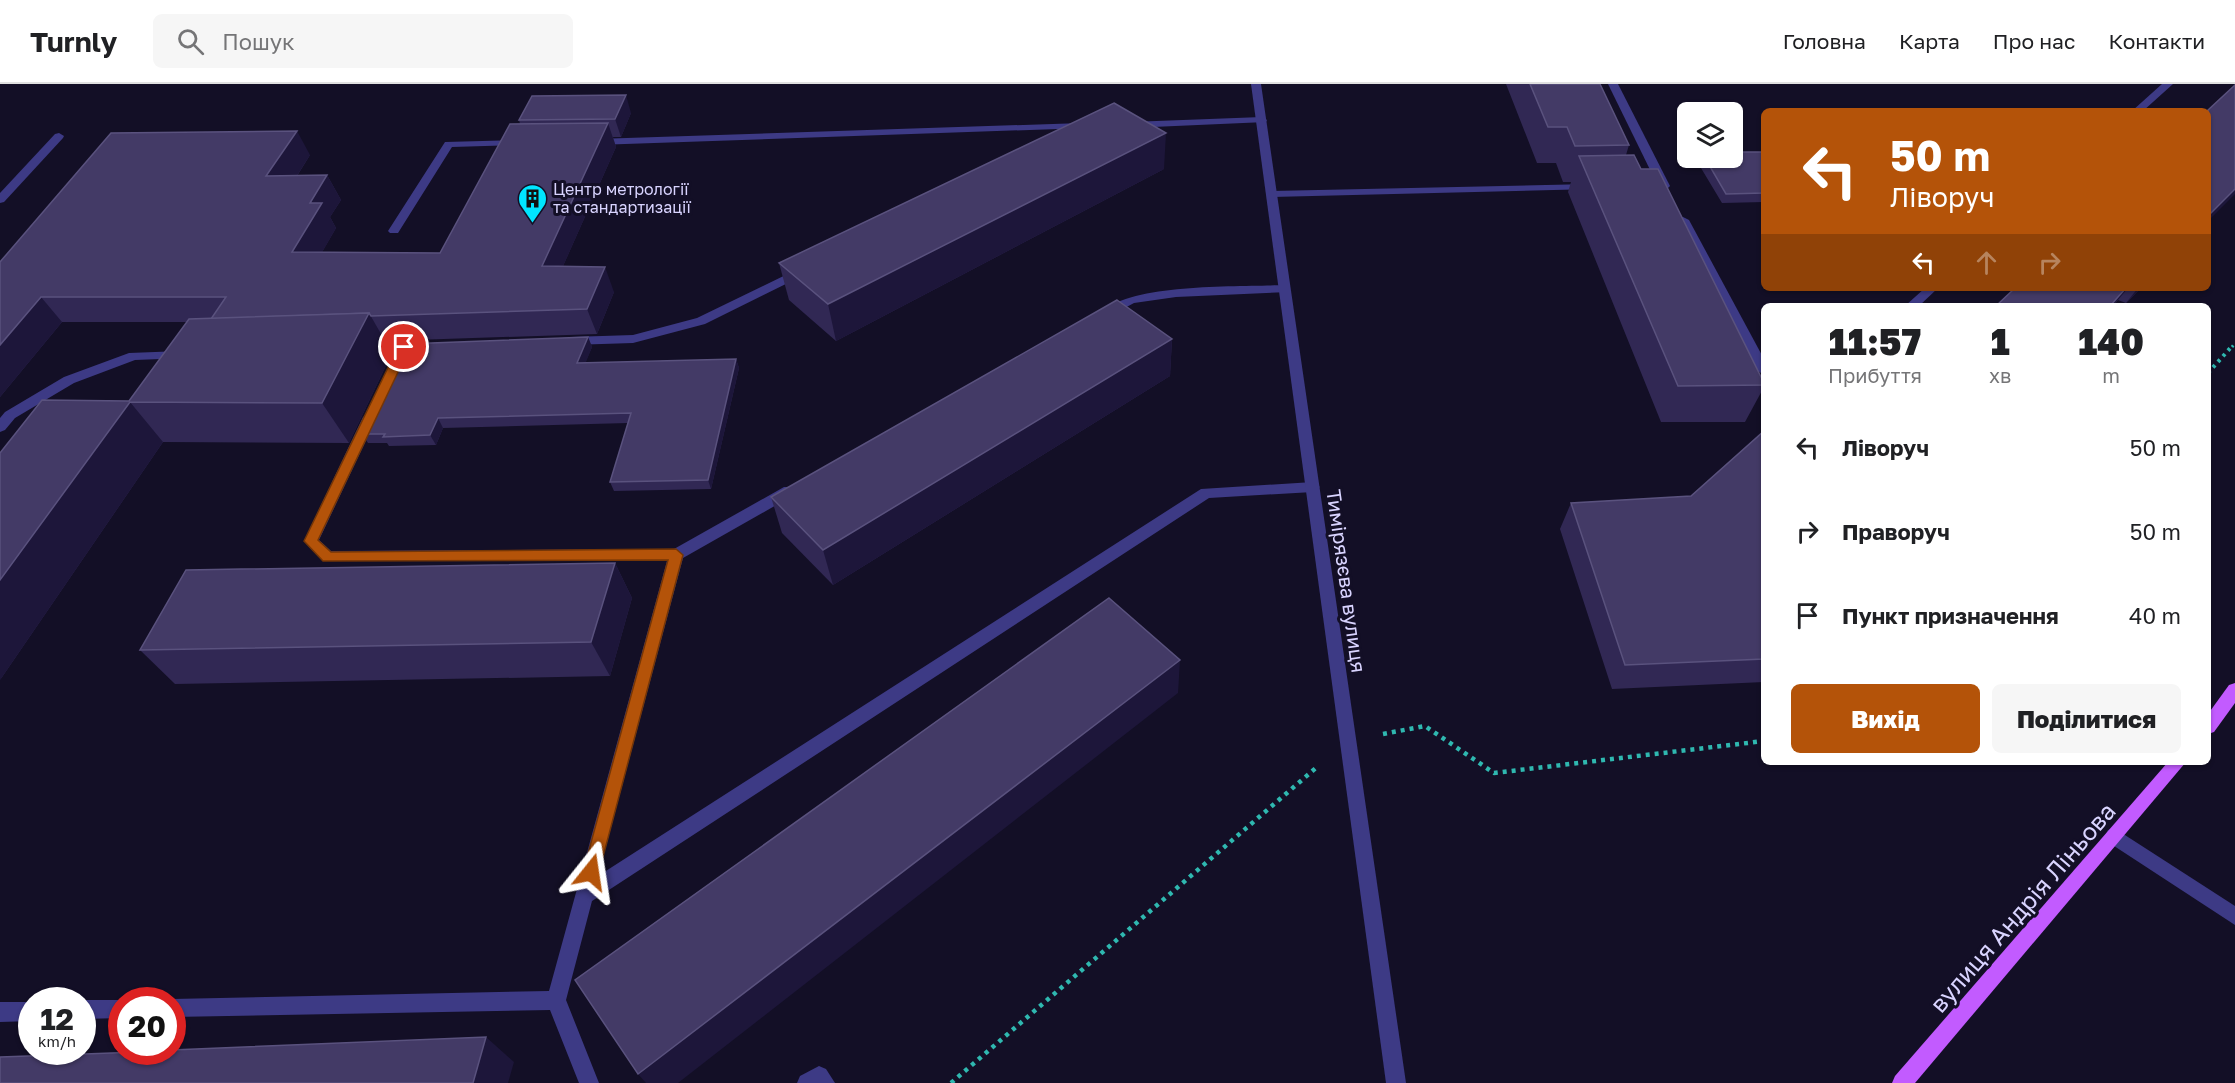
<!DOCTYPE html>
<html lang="uk">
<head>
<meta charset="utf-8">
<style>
	body { margin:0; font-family:"Golos Text",sans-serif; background:#f6f6f6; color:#202124; height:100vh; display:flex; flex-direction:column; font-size:22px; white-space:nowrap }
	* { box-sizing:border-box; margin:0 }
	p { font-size:20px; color:#757577 }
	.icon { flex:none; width:33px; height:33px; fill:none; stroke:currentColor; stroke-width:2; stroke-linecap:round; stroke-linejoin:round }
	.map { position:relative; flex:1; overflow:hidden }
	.drawer { position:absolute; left:1761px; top:219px; width:450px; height:462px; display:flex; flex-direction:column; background:#fff; border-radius:9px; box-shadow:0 2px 4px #0004 }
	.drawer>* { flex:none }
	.top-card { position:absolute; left:1761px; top:24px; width:450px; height:183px; border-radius:9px; box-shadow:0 2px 4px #0004; background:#b45309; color:#fff; overflow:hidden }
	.buttons { position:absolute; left:1677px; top:18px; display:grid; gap:12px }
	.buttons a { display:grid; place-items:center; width:66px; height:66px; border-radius:9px; background:#fff; box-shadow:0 2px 4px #0004; font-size:30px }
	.speed { position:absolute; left:18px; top:903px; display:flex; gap:12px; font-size:30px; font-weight:700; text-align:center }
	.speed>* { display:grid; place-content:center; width:78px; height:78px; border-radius:50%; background:#fff; box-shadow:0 2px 4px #0004; line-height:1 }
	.speed small { font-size:15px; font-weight:400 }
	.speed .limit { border:9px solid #d22; background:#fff; color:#111 }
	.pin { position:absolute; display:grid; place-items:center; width:51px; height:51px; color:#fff; margin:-26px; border:3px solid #fff; border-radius:50%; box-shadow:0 2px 6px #0007 }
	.me { position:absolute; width:66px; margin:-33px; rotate:15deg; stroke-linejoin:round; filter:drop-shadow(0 0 4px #0008) }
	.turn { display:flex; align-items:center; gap:21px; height:126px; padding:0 30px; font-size:27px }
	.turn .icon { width:78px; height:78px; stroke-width:2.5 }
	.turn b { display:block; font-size:42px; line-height:51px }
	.lanes { display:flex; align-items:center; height:57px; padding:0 30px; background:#0003; justify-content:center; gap:30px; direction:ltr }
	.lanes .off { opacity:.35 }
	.eta { display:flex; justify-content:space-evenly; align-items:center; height:102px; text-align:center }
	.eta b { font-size:36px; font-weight:800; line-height:42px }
	.action { display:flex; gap:12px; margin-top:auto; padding:12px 30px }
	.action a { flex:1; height:69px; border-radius:9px; background:#b45309; color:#fff; font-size:24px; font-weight:800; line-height:69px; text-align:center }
	.action a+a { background:#f6f6f6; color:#202124 }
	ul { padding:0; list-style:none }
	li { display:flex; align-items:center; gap:18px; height:84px; padding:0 30px }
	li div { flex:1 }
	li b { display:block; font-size:22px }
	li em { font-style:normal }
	header { display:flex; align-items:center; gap:36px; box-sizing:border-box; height:84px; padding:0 30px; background:#fff; border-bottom:2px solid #e0e0e0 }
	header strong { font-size:28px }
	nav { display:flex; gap:33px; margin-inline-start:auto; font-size:21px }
	.search { width:420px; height:54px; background:#f6f6f6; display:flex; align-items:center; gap:15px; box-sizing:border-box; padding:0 21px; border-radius:9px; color:#757577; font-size:22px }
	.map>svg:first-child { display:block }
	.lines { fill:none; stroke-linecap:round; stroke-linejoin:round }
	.path-far2 { stroke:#2fb8b0; stroke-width:3; stroke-dasharray:2 4; stroke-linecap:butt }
	.path-far1 { stroke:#2fb8b0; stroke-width:4; stroke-dasharray:3 4.5; stroke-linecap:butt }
	.path { stroke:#2fb8b0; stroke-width:4.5; stroke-dasharray:4 5; stroke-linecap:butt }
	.service { fill:#3d3a85; fill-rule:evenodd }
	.minor { fill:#3d3a85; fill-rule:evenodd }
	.primary { fill:#c25bff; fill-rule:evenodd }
	.wall { fill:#312854 }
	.shaded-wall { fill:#1d163a }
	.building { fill:#433a66; stroke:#5a527e; stroke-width:1.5 }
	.route { fill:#b45309; stroke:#753606; stroke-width:1.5 }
	.labels { text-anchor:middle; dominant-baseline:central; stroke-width:6; stroke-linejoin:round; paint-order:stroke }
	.far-poi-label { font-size:16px; fill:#d9d4ff; stroke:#130f26; text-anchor:start }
	.street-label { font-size:20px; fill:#d9d4ff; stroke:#130f26 }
	.near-street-label { font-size:24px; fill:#d9d4ff; stroke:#130f26 }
</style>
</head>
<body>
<header>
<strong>Turnly</strong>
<div class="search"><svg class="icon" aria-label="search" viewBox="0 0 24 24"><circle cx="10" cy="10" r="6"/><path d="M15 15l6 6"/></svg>Пошук</div>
<nav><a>Головна</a><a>Карта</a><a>Про нас</a><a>Контакти</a></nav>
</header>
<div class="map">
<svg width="2235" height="999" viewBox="0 0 2235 999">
	<rect width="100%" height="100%" fill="#130f26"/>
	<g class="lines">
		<path class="path-far2" d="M2232,263L2235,259"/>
		<path class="path-far1" d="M2208,289L2233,261"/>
		<g class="path">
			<path d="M1383,650L1425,642L1494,689L1764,657"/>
			<path d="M951,999L1317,683"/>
		</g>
		<g class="service">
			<path d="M1608,0H1618L1670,102L1668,104H1660L1658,102Z"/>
			<path d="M2162,0H2173L2143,27H2132Z"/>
			<path d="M1262,33L1267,36L1266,38L1130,44L1125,41L1130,38Z"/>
			<path d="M1082,39L1087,42L1086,44L596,61L591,58L596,55Z"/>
			<path d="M59,49L64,52L63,54L4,118L0,119V109L55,50Z"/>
			<path d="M518,56L522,57V61L452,63L398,149H390L388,147L445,58Z"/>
			<path d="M1590,100L1594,101V105L1272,113L1266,110L1272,107Z"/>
			<path d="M1683,133L1689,136L1764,275V291L1758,287L1677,136Z"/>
			<path d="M800,184L806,188L804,191L705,240L633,259L571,261L565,257L571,253L633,251L697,234Z"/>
			<path d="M1285,201L1289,202V208L1176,213L1134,219L1106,234L1100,230C1128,198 1243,203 1285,201Z"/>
			<path d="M1925,204H1938L1919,222H1905Z"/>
			<path d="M424,258L430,262L428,265L370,268L364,264L370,260Z"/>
			<path d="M181,267L187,271L186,274L135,276L74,299L15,334L5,346L0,348V334L5,328L64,293L129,269Z"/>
			<path d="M370,328L377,333L319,456L331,467L674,465L784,403H794L796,407L794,411L683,474L598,792L1201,405L1313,398L1320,403L1313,408L1209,414L592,817L566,916L599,999H579L550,926L172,933V916H167L172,915L549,907L667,477H323L304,457L363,333Z"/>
			<path d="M82,916H124H122V934L82,935Z"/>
			<path d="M0,918H32V937L0,938Z"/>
			<path d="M819,982L826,985L835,999H797L800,992Z"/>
		</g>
		<g class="minor">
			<path d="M1251,0H1261L1406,999H1386Z"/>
			<path d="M2114,744L2235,822V841L2108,758L2105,752L2108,746Z"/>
		</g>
		<g class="primary">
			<path d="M2235,599V619L2214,648L2208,650V630L2229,601Z"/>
			<path d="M2168,678H2186L1915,999H1892L1895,992Z"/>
		</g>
	</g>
	<g class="wall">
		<path d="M1506,0H1600L1629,61L1626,71L1641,85L1764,299V303L1745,338H1661L1568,108L1571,98H1563L1556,79H1537Z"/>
		<path d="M631,29L621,53H613L616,63L563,182L614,208L597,250L385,257L392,269L349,359L163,358L0,596L129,317L187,238H62L0,313V178L310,71L297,92L327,91L341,116L330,133L336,144L322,168L440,169L520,40L519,36Z"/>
		<path d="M1764,68V118L1722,119L1698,79L1701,74H1732Z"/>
		<path d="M1164,85L836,257L789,216L779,179Z"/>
		<path d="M2015,204H2141L2126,219L2118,216L2113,222H1996Z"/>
		<path d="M588,253L592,263L585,279L736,275L739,284L711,405L614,407L610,398L628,339L443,344L436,361L389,362L387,359H368L362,350Z"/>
		<path d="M1172,255L1170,292L833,501L782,449L771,413Z"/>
		<path d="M1764,347V598L1612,605L1560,445L1571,419L1691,412Z"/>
		<path d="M615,479L632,514L610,592L175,600L140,566Z"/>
	</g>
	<g class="shaded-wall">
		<path d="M626,11L631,29L621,53L615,35Z"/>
		<path d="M608,39L616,63L552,207L542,182Z"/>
		<path d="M297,47L310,71L281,117L266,92Z"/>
		<path d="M1166,49L1164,85L836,257L828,220Z"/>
		<path d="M327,91L341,116L330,133L336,144L308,193L292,168L310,119Z"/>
		<path d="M2235,105V110L2208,137V132Z"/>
		<path d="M605,183L614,208L597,250L587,225Z"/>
		<path d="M2126,204H2128L2113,222H2110Z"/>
		<path d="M2138,204H2141L2126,219Z"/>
		<path d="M41,213L62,238L0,313V261Z"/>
		<path d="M369,229L392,269L349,359L322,319Z"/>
		<path d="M588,253L592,263L582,288L577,279Z"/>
		<path d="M1172,255L1170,292L833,501L823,466Z"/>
		<path d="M736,275L739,284L711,405L708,396Z"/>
		<path d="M130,318L163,358L0,596V496Z"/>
		<path d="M438,334L443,344L436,361L430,351Z"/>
		<path d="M615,479L632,514L610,592L591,558Z"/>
		<path d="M1180,576L1178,609L678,999H646L638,990Z"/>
		<path d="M486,953L514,978L508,999H473Z"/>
	</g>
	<g class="building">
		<path d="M1530,0H1600L1629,61L1575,62L1567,43H1548Z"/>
		<path d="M2235,1V105L2208,132V27H2207Z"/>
		<path d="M626,11L615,35L519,36L532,12Z"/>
		<path d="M1114,19L1166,49L828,220L779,179Z"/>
		<path d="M608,39L542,182L605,183L587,225L371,232L369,229L211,235L226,213H41L0,261V178L111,49L297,47L266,92L327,91L310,119H322L292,168L440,169L510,40Z"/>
		<path d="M1732,68H1764V109L1726,110L1705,74H1732Z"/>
		<path d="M1634,71L1641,85H1658L1764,299V301L1678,302L1579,72Z"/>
		<path d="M2015,204H2126L2110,222H1996Z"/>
		<path d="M1117,216L1172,255L823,466L771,413Z"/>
		<path d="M369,229L322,319L130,318L0,496V369L42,316L129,317L189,235Z"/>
		<path d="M588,253L577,279L736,275L708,396L610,398L631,329L438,334L430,351L383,353L385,350H362L405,260Z"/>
		<path d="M1764,347V575L1625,581L1571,419L1691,412Z"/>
		<path d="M615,479L591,558L140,566L186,486Z"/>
		<path d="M1109,514L1180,576L638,990L575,896Z"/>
		<path d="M486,953L473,999H0V973L140,968H172V966Z"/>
	</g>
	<path class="route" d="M404,259L410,263L318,456L331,468L676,465L683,471L599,788L596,793L591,796L585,793L583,788L668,476L323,477L304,457L398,263Z"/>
	<defs>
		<symbol id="building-pin" viewBox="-11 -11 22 30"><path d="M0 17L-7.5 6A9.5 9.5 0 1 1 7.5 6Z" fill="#00e5ff" stroke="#130f26"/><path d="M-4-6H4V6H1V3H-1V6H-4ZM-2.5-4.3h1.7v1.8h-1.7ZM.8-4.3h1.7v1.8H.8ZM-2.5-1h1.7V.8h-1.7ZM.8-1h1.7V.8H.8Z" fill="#111"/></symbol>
	</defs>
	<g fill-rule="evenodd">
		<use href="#building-pin" x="516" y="98" width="33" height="45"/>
	</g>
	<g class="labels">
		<g class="far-poi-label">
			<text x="553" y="105">Центр метрології<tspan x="553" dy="18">та стандартизації</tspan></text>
		</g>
		<g class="street-label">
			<text transform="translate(1347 497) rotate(82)">Тимірязєва вулиця</text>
		</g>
		<g class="near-street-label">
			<text transform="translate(2022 823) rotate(-49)">вулиця Андрія Ліньова</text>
		</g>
	</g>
</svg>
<div class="buttons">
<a><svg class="icon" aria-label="layers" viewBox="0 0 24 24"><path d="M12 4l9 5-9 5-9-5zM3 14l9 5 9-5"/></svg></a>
</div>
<div class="speed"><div>12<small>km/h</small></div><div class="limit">20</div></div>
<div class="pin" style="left:404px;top:263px;background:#d93025"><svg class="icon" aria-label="arrive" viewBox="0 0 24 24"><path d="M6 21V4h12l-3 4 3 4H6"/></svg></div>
<svg class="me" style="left:591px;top:788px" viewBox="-20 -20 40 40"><path d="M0-17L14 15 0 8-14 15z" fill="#b45309" stroke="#fff" stroke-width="4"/></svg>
<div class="top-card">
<div class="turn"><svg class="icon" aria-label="left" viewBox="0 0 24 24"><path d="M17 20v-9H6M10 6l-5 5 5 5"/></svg><div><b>50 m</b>Ліворуч</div></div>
<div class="lanes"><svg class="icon" aria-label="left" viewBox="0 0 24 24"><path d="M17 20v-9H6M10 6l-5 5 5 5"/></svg><svg class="icon off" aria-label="ahead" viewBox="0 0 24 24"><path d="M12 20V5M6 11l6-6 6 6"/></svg><svg class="icon off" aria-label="right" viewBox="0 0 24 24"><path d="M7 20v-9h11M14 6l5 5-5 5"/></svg></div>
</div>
<section class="drawer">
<div class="eta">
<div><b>11:57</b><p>Прибуття</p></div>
<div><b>1</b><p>хв</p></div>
<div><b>140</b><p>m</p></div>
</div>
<ul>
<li><svg class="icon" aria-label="left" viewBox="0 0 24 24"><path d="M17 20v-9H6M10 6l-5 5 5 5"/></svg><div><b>Ліворуч</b></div><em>50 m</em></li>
<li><svg class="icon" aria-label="right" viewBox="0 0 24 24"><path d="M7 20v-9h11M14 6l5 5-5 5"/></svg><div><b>Праворуч</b></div><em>50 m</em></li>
<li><svg class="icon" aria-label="arrive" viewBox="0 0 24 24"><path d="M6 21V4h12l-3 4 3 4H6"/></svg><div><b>Пункт призначення</b></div><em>40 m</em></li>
</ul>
<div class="action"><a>Вихід</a><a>Поділитися</a></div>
</section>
</div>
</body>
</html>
